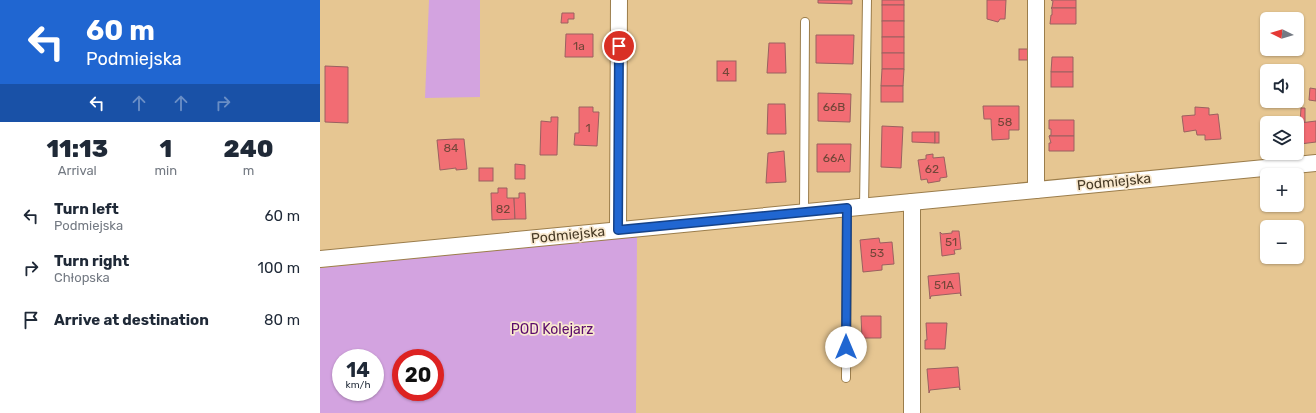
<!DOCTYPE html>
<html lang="en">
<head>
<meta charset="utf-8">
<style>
	body { margin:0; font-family:Rubik,sans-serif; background:#f6f6f7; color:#1f2937; height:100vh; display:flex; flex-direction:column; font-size:15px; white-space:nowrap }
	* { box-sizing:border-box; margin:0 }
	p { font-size:13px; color:#747a83 }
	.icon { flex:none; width:22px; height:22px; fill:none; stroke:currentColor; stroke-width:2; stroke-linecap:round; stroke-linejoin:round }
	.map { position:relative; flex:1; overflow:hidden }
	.sheet { display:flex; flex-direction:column; background:#fff; width:320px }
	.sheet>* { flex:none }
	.banner { background:#2066d1; color:#fff; overflow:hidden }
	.needle { width:26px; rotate:275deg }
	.tools { position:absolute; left:940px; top:12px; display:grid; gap:8px }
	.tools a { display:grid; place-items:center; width:44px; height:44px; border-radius:6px; background:#fff; box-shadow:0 1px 3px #0004; font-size:20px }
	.speed { position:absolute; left:12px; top:349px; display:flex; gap:8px; font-size:20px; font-weight:700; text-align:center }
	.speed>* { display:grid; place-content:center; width:52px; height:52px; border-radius:50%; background:#fff; box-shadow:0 1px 3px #0004; line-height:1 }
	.speed small { font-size:10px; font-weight:400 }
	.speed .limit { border:6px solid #d22; background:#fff; color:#111 }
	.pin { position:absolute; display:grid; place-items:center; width:34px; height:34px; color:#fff; margin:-17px; border:2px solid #fff; border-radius:50%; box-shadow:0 1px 4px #0007 }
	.me { position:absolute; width:44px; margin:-22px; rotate:0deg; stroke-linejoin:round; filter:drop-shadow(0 0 3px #0008) }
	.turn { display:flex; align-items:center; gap:14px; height:84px; padding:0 20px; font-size:18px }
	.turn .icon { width:52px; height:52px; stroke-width:2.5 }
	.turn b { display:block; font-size:28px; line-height:34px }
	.lanes { display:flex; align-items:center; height:38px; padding:0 20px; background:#0003; justify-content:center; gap:20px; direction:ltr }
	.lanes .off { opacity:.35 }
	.eta { display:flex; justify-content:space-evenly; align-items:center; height:68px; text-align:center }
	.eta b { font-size:24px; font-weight:800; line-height:28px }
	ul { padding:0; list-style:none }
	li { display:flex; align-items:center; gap:12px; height:52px; padding:0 20px }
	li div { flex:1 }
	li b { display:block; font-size:15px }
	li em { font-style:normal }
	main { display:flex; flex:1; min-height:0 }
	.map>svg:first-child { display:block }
	.green { fill:#d3a3e0; fill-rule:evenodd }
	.building { fill:#f26c73; stroke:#9a6060 }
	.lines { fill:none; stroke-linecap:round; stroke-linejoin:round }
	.lane-casing { stroke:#9b7d4b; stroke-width:10 }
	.street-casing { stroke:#9b7d4b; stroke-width:18 }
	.lane { stroke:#fff; stroke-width:8 }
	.street { stroke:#fff; stroke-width:16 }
	.route-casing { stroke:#154288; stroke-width:10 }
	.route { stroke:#2066d1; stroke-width:7 }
	.labels { text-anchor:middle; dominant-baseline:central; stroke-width:3.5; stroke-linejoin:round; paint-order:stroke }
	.number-label { font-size:12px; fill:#724638 }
	.street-label { font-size:14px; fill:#473a25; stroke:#f9e9cf }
	.park-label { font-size:14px; fill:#5b0b6b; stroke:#f9e9cf }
</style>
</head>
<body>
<main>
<section class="sheet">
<div class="banner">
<div class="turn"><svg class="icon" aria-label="left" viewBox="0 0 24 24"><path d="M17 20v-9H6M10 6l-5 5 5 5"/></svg><div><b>60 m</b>Podmiejska</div></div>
<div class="lanes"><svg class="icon" aria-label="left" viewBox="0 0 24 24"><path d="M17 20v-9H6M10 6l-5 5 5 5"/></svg><svg class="icon off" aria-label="ahead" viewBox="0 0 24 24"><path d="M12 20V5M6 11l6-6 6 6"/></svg><svg class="icon off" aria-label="ahead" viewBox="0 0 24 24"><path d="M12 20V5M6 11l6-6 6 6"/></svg><svg class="icon off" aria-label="right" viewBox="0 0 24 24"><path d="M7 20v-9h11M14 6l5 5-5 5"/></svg></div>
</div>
<div class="eta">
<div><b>11:13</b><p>Arrival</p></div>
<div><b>1</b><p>min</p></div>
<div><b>240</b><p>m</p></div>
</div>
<ul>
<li><svg class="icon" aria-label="left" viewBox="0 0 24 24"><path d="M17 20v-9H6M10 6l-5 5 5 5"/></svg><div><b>Turn left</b><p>Podmiejska</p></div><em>60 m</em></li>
<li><svg class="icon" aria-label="right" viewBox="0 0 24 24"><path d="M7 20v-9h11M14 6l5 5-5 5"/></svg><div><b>Turn right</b><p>Chłopska</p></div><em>100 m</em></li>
<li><svg class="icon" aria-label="arrive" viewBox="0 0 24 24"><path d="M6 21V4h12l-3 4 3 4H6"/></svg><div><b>Arrive at destination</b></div><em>80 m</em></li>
</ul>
</section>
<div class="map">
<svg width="996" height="413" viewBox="0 0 996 413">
	<rect width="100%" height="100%" fill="#e6c692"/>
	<g class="green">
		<path d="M109,0H160V97L105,98Z"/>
		<path d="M317,236L316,413H0V268ZM21,358H55V392H21ZM81,358H115V392H81Z"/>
	</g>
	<g class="building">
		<path d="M498,0H532V4L498,3Z"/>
		<rect x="562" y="0" width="22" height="5"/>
		<path d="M667,0H686L685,19H680L678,22L667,19Z"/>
		<path d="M731,0H756V8H731L732,7L733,1Z"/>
		<rect x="562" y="5" width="22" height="16"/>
		<path d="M731,8H756V24H730L731,15H732V9Z"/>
		<path d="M242,13H254V19H248V23H241Z"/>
		<rect x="562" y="21" width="22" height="16"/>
		<path d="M246,34H273V57H245Z"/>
		<path d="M496,35H534L533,64L496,63Z"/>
		<rect x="562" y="37" width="22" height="16"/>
		<path d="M449,43H465L466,73H447Z"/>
		<rect x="699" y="49" width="11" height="11"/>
		<rect x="562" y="53" width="22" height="16"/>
		<path d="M732,57H753V72H731Z"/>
		<rect x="397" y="61" width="19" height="20"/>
		<path d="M5,66L28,67V123L5,122Z"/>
		<path d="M562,69H584L583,86H561Z"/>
		<rect x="731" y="72" width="22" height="15"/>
		<rect x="561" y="86" width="22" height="16"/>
		<path d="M990,88L996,89V101L989,100Z"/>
		<path d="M498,93L531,94L530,122L498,121Z"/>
		<path d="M448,104H465L466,134H447Z"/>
		<path d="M663,106H699V130H689V139L672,140L671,119H664Z"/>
		<path d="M259,107H273V112H279L277,146L254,145L255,133H259Z"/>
		<path d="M875,107L889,108V115L898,114L901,139L885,140V135H877L876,130L864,132L862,116L875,115Z"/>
		<path d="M981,108H985V122L980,123Z"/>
		<path d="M231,117H238L237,155H220L221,121L231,122Z"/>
		<path d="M729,120H754V136H729L731,135V129H729Z"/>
		<path d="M996,121V142L980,144V123Z"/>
		<path d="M562,126L583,127L581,168L561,167Z"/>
		<path d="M592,132H615V143L592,142Z"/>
		<rect x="615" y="132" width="4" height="11"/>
		<path d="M729,136H754V151H729V143H731Z"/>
		<path d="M134,139H144L147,169L136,170V168L120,170L117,140Z"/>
		<path d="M497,144H531L530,172H497Z"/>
		<path d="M464,151L466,182L446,183L448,153Z"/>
		<path d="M613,154V158L624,157L627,177L620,178V181L608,183L607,179L601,180L598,160L606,159V155Z"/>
		<path d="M195,164L205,165V179H195Z"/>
		<rect x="159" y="168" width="14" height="13"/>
		<path d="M178,188H187V198H194L195,219L172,220L171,193H178Z"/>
		<path d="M199,193H205L206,219H195L194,198H199Z"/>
		<path d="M632,231H639L641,249L634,250L635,254L622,256L620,232L622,234L632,233Z"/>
		<path d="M559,238L560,243L572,242L574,264L562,265V270L543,272L540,240Z"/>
		<path d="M639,273L641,296L640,293L611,296L610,299L608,276Z"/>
		<path d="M541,316H561V338H542Z"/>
		<path d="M606,323H627L625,349H605V340H607Z"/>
		<path d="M638,367L640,390L639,387L610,390L609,393L607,369Z"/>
	</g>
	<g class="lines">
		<defs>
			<g id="lane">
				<path d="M544,207L547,0"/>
				<path d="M484,212L485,22"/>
				<path d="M526,378L527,208"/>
			</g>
			<g id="street">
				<path d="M716,190V0"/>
				<path d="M298,230L299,0"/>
				<path d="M0,259L996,163"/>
				<path d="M592,413V202"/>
			</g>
		</defs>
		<use href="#lane" class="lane-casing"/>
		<use href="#street" class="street-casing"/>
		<use href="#lane" class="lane"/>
		<use href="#street" class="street"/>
	</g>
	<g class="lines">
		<defs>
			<path id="route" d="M299,46L298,230L527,208L526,347"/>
		</defs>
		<use href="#route" class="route-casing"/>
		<use href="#route" class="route"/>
	</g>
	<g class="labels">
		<g class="number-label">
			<text x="259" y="46">1a</text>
			<text x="406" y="72">4</text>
			<text x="514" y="107">66B</text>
			<text x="685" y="122">58</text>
			<text x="268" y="128">1</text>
			<text x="131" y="148">84</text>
			<text x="514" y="158">66A</text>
			<text x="612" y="169">62</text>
			<text x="183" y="209">82</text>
			<text x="631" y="242">51</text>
			<text x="557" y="253">53</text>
			<text x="624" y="285">51A</text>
		</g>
		<g class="street-label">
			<text transform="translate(794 182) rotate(-6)">Podmiejska</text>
			<text transform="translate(248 235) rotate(-6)">Podmiejska</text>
		</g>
		<g class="park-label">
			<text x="232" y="329">POD Kolejarz</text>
		</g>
	</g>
</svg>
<div class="tools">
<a><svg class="needle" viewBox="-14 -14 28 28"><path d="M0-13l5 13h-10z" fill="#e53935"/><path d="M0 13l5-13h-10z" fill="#747a83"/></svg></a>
<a><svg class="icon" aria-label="sound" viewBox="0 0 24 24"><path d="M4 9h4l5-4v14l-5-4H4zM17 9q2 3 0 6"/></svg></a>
<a><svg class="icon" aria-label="layers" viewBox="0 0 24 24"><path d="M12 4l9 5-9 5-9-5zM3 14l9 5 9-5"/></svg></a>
<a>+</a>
<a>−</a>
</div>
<div class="speed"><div>14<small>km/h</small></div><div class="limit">20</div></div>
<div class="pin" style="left:299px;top:46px;background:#d93025"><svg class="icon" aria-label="arrive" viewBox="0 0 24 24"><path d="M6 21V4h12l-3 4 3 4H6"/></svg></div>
<svg class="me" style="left:526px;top:347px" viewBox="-20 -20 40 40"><circle r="19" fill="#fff"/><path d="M0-13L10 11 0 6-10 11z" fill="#2066d1"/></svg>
</div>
</main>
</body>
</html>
